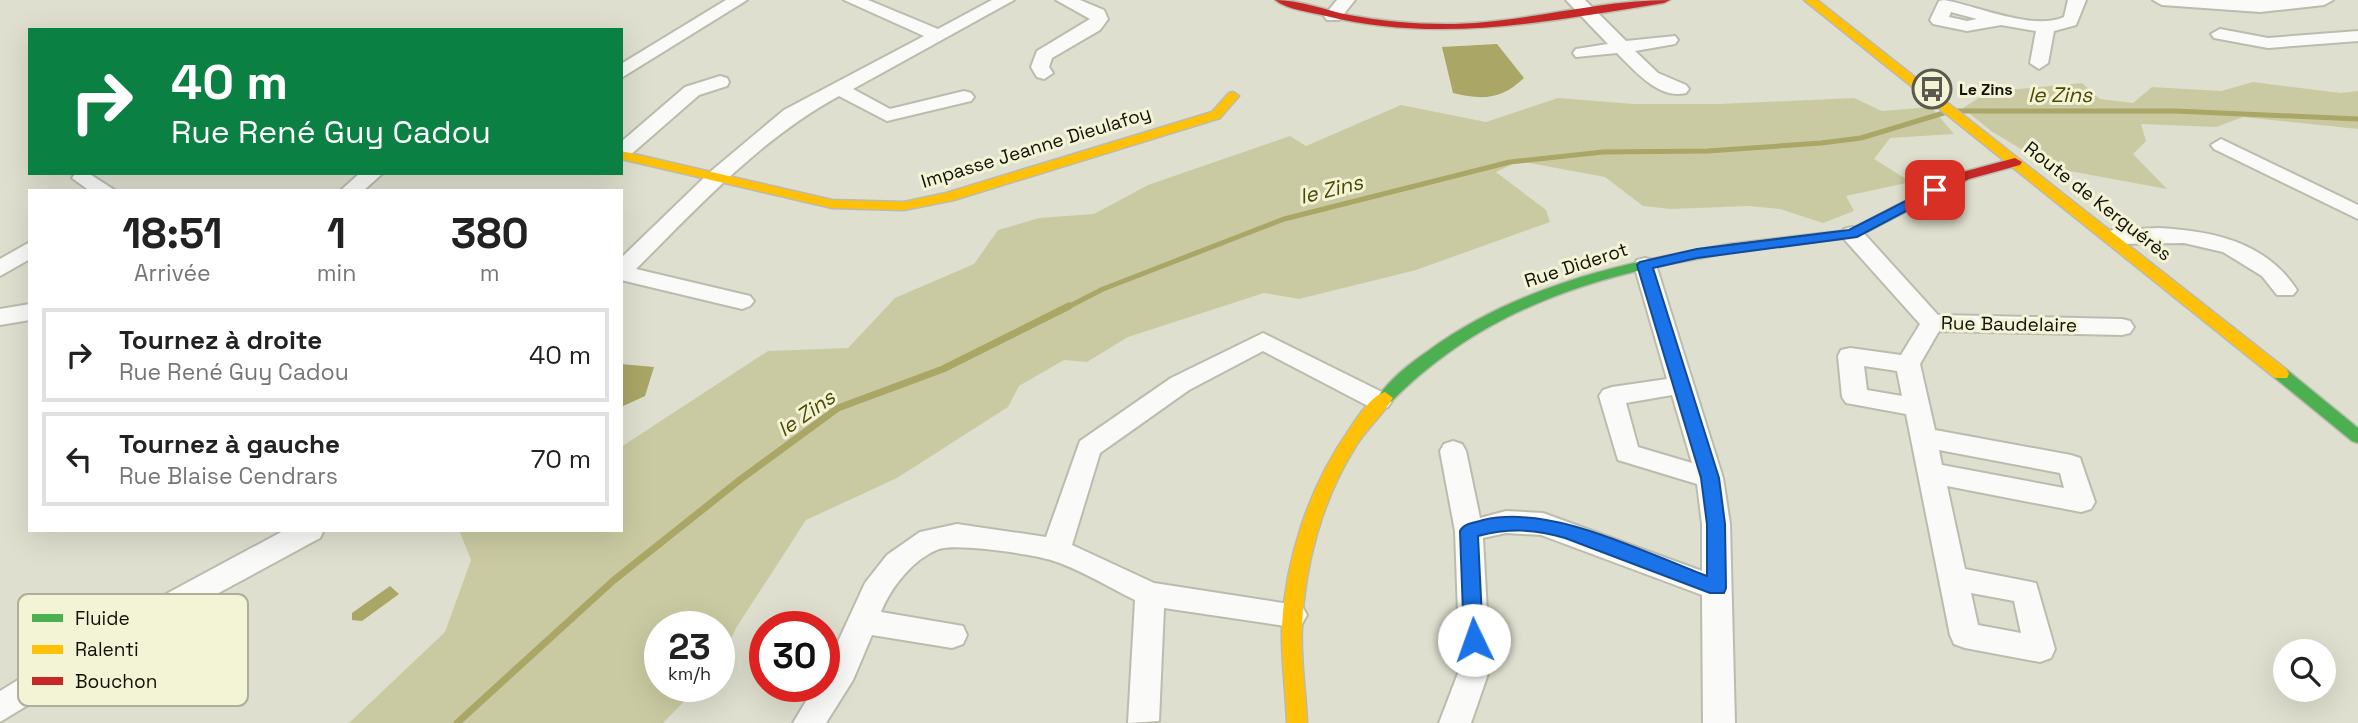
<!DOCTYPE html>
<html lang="fr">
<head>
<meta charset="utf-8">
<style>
	body { margin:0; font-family:"Space Grotesk",sans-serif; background:#f2f2f2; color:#222; height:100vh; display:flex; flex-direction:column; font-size:26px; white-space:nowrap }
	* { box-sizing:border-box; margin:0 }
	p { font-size:23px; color:#767676 }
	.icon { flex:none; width:38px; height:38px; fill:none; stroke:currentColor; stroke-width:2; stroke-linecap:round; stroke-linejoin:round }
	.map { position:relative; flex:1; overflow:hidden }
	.drawer { position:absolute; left:28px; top:189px; width:595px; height:343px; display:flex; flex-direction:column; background:#fff; border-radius:0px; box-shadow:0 7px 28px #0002 }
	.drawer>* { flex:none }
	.hud { position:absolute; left:28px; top:28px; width:595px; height:147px; border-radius:0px; box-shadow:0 7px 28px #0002; background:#0b8043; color:#fff; overflow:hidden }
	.buttons { position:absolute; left:2273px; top:639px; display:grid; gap:14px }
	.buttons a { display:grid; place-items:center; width:63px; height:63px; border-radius:50%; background:#fff; box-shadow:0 7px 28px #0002; font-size:35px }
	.speed { position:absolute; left:644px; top:611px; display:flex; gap:14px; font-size:35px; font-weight:700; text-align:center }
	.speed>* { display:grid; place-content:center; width:91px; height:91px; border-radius:50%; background:#fff; box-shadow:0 7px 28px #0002; line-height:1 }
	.speed small { font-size:18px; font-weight:400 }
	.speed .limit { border:10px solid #d22; background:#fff; color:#111 }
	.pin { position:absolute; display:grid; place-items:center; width:60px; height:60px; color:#fff; margin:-30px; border-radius:14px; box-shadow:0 4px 10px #0006 }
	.me { position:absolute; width:77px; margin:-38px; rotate:357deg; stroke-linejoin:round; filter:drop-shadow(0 0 5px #0008) }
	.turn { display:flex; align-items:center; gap:24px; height:147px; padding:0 28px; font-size:32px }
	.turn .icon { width:91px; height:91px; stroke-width:2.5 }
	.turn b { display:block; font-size:49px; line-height:60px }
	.eta { display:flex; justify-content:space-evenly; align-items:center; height:119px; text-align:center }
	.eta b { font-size:42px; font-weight:600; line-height:49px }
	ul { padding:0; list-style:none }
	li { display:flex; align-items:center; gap:21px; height:94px; margin:0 14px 10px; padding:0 14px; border:4px solid #e0e0e0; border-radius:0px }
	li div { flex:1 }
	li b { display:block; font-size:26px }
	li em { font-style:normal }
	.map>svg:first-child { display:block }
	.green { fill:#cacaa2 }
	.water { fill:#a9a666 }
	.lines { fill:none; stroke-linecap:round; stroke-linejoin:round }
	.stream-far1 { stroke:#a9a666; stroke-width:5 }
	.stream { stroke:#a9a666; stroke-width:7 }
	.street-casing { stroke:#bbbbae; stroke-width:4 }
	.fast-casing { stroke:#bbbbae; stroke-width:3 }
	.slow-casing { stroke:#bbbbae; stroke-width:3 }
	.jam-casing { stroke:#bbbbae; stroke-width:3 }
	.street { fill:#fafaf8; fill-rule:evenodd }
	.fast { fill:#4caf50; fill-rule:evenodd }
	.slow { fill:#ffc107; fill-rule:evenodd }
	.jam { fill:#c62828; fill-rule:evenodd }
	.route { fill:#1a73e8; stroke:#114b97; stroke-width:2 }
	.labels { text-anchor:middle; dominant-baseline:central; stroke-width:6; stroke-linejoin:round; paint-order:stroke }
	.far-poi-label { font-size:16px; font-weight:bold; fill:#111107; stroke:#f3f3d5; text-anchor:start }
	.street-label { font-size:19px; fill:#111107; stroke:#f3f3d5 }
	.water-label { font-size:21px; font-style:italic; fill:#4d4905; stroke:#f3f3d5 }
	.key { fill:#f3f3d5; stroke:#afaf97; stroke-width:2 }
	.key-label { font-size:19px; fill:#111107 }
</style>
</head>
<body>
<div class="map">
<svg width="2358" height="723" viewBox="0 0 2358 723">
	<rect width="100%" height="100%" fill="#dfdfcf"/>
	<g class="green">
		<path d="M2253,82L2341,93L2358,91V129L2243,117L2216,127L2141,124L2146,141L2133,154L2167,189L2053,168L1991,131L1963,108L1988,92L2082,83L2100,99L2133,103L2152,87L2221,91Z"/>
		<path d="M1558,98L1634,104H1719L1854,98L1882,111L1931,107L1954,134L1890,138L1874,159L1911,182L1846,196L1854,211L1823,223L1780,209L1749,206L1671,209L1643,206L1605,177L1519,161L1496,172L1546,210L1550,222L1416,270L1299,299L1264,293L1128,337L1087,362L1064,360L1019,386L1008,407L897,478L806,520L736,628L719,665V626H660V686H699L663,723H349L445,632L471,560L459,530H621V447L768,351L848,348L895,298L974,264L998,230L1039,218L1094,214L1148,185L1290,136L1306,146L1401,105L1486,122Z"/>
	</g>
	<g class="water">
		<path d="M1497,44L1524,78C1501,100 1482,100 1453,93L1442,47Z"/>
		<path d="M621,364L654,367L645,396L621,407Z"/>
		<path d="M390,586L399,594L362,621L352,620V613Z"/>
	</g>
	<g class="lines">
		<g class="stream-far1">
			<path d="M1958,111H2175L2358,119"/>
			<path d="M1066,308L1103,289L1284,219L1510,162L1603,152L1708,151L1821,143L1861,138L1947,112"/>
		</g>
		<path class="stream" d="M457,723L614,580L741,479L838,408L943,369L1069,306"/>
		<defs>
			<g id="street">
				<path d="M726,0H747L621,78V64Z"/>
				<path d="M844,0H868L938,29L992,0H1014L853,89L890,109L964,91L971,93L974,97L971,101L887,121L839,96C760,139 699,206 636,269L750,296L754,301L750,306L742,309L621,280V258L710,172L784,110L924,36Z"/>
				<path d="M1056,0H1080L1104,10L1108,19L1100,30L1052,58L1049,67L1053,73L1044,79L1037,77L1031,67L1037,51L1090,19Z"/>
				<path d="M1337,0H1355L1339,20H1327L1324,16Z"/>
				<path d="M1566,0H1585L1626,41L1675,36L1678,40L1675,44L1635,51L1658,73L1686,85L1689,89L1686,93C1659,100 1634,70 1617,53L1576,57L1573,53L1576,49L1608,44Z"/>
				<path d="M1944,0C1977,6 2033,31 2064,17L2068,0H2086L2076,25L2054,31L2048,63L2039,69L2030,63L2036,31L2001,25L1967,31L1933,24L1930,20L1939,1ZM1951,12L1977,19L1967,21L1949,17Z"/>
				<path d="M2153,0H2333L2324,5L2260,12L2162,5Z"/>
				<path d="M2220,29L2268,38L2358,31V41L2268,48L2214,38L2211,34Z"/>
				<path d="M720,76L727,78L729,82L727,86L699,95L628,157L621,159V142L685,87Z"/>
				<path d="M2221,139L2358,205V219L2214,149L2211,145Z"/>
				<path d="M88,173L116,191H90L72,178L75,174Z"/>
				<path d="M360,173H383L363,191H340Z"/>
				<path d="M1852,227L1860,229L1938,315L2122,319L2130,321L2134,327L2130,333L2122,335L1939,331L1920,364L1935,430L2071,455L2080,458L2095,502L2091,509L2081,512L1947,486L1965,569L2036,583L2055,649L2051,658L2040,662L1965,648L1954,644L1950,635L1906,414L1846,403L1842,397L1838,356L1841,350L1850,348L1901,355L1920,324L1844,239L1841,234L1844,229ZM1864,366L1897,371L1902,396L1867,390ZM1939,450L2060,473L2064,488L1942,465ZM1971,593L2014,601L2021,633L1978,625Z"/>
				<path d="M2159,228C2213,231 2266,242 2297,290L2293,295H2277L2262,276L2223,252L2184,243L2112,244L2101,237L2112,230Z"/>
				<path d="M30,242V259L0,276V259Z"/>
				<path d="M1645,258L1653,260L1656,265L1723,478L1730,524L1735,723H1703L1702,595L1541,535L1506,533L1483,538L1490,668L1471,723H1439L1460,668L1455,531L1440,451L1444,444L1453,441L1462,444L1466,451L1480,518L1506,511L1543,513L1702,571V524L1697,484L1618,460L1599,396L1603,390L1612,387L1667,379L1634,265L1637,260ZM1672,395L1692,463L1638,447L1626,403Z"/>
				<path d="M30,304V320L0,325V309Z"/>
				<path d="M1263,333L1388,395L1392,401L1388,407L1379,410L1370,407L1263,351L1189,390L1100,453L1072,545L1154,583L1302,606L1307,615L1302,624L1292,627L1164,608L1159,721L1128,723L1135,600C1108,587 1080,569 1051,560C1031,554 957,543 939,549C913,559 891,587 881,612L963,626L967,635L963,644L952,648L872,635L853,680L826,723H793L815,686H824V672L865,583L887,555L920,532L957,524L1046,537L1080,441L1171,378Z"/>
				<path d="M285,530H324L320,538L163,623L0,722V691L103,628Z"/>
			</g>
			<g id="fast">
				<path d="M1730,244L1735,245L1737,248L1735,251C1708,258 1679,261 1651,268C1551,290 1464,328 1391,402H1379L1377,398C1389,380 1410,363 1428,351C1516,286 1624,262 1730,244Z"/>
				<path d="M2281,369L2287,370L2358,428V443L2352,441L2275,378L2273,374L2275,370Z"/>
			</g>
			<g id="slow">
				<path d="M1804,0H1817L2287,370L2289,374L2287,378H2275Z"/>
				<path d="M1233,92L1239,96L1220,118L954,200L904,210L832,208L621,159V151L832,200L904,202L946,193L1212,112L1229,93Z"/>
				<path d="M1385,392L1393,398C1382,416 1365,430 1354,449C1322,501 1304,566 1302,627C1300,659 1306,691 1307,723H1287C1286,691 1281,659 1282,626C1286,558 1309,487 1349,430C1357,418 1370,397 1385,392Z"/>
			</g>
			<g id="jam">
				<path d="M1275,0C1301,0 1324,10 1349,15C1381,21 1413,24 1445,24C1521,24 1594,0 1670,0L1664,3C1551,21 1439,44 1326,16C1310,12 1288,10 1275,0Z"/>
				<path d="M2015,158L2022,162L2020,165L1969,179L1857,237L1730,252L1723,248L1730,244L1849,230L1959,173Z"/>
			</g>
		</defs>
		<use href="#street" class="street-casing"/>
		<use href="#fast" class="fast-casing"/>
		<use href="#slow" class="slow-casing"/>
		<use href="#jam" class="jam-casing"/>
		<use href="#street" class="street"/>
		<use href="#fast" class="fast"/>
		<use href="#slow" class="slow"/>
		<use href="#jam" class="jam"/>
	</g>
	<path class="route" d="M1935,186L1940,187V193L1857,237L1697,258L1653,268L1719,478L1725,524L1726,588L1724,593H1710L1565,538C1534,529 1509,528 1478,536L1483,640L1481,646H1467L1464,640L1460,531C1464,523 1475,523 1483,520C1552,504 1642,552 1707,576V524L1701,478L1637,265L1640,262L1697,249L1849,230Z"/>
	<defs>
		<symbol id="bus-ring" viewBox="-11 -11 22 22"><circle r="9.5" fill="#f3f3d5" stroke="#59594d" stroke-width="1.5"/><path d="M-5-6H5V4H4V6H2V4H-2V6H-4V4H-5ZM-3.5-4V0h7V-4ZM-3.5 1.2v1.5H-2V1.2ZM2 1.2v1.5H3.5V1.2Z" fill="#59594d"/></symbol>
	</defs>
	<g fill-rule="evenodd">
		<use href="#bus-ring" x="1910" y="67" width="44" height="44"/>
	</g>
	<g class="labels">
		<g class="far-poi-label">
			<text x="1959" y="89">Le Zins</text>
		</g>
		<g class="street-label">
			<text transform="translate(1036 147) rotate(-17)">Impasse Jeanne Dieulafoy</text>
			<text transform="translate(2098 201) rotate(38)">Route de Kerguérès</text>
			<text transform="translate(1576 265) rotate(-18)">Rue Diderot</text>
			<text transform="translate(2009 324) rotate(1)">Rue Baudelaire</text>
		</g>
		<g class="water-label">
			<text x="2060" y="94">le Zins</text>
			<text transform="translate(1331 189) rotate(-14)">le Zins</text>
			<text transform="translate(806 413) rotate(-35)">le Zins</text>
		</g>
	</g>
	<rect x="18" y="594" width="230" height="112" rx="10" class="key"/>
	<rect x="32" y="614" width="31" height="8" fill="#4caf50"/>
	<rect x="32" y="645" width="31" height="9" fill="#ffc107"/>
	<rect x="32" y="677" width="31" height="8" fill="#c62828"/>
	<g class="key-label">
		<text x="75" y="625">Fluide</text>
		<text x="75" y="656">Ralenti</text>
		<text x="75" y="688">Bouchon</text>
	</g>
</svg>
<div class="buttons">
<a><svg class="icon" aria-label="search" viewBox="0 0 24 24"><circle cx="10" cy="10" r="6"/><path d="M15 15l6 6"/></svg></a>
</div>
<div class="speed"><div>23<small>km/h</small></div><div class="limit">30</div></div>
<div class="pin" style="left:1935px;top:190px;background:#d93025"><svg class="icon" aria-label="arrive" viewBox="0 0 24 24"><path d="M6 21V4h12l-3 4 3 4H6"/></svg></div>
<svg class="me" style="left:1474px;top:640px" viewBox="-20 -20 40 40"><circle r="19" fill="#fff"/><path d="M0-13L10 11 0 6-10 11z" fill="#1a73e8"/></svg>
<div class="hud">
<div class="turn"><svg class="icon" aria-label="right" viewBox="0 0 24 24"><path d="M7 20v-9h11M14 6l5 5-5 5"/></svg><div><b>40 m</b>Rue René Guy Cadou</div></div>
</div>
<section class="drawer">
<div class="eta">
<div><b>18:51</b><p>Arrivée</p></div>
<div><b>1</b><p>min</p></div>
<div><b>380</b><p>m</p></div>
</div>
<ul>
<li><svg class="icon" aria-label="right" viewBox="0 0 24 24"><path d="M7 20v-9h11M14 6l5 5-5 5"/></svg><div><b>Tournez à droite</b><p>Rue René Guy Cadou</p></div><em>40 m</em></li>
<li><svg class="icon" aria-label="left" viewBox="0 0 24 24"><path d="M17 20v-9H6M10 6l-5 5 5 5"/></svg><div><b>Tournez à gauche</b><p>Rue Blaise Cendrars</p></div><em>70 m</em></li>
</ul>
</section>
</div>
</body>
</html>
